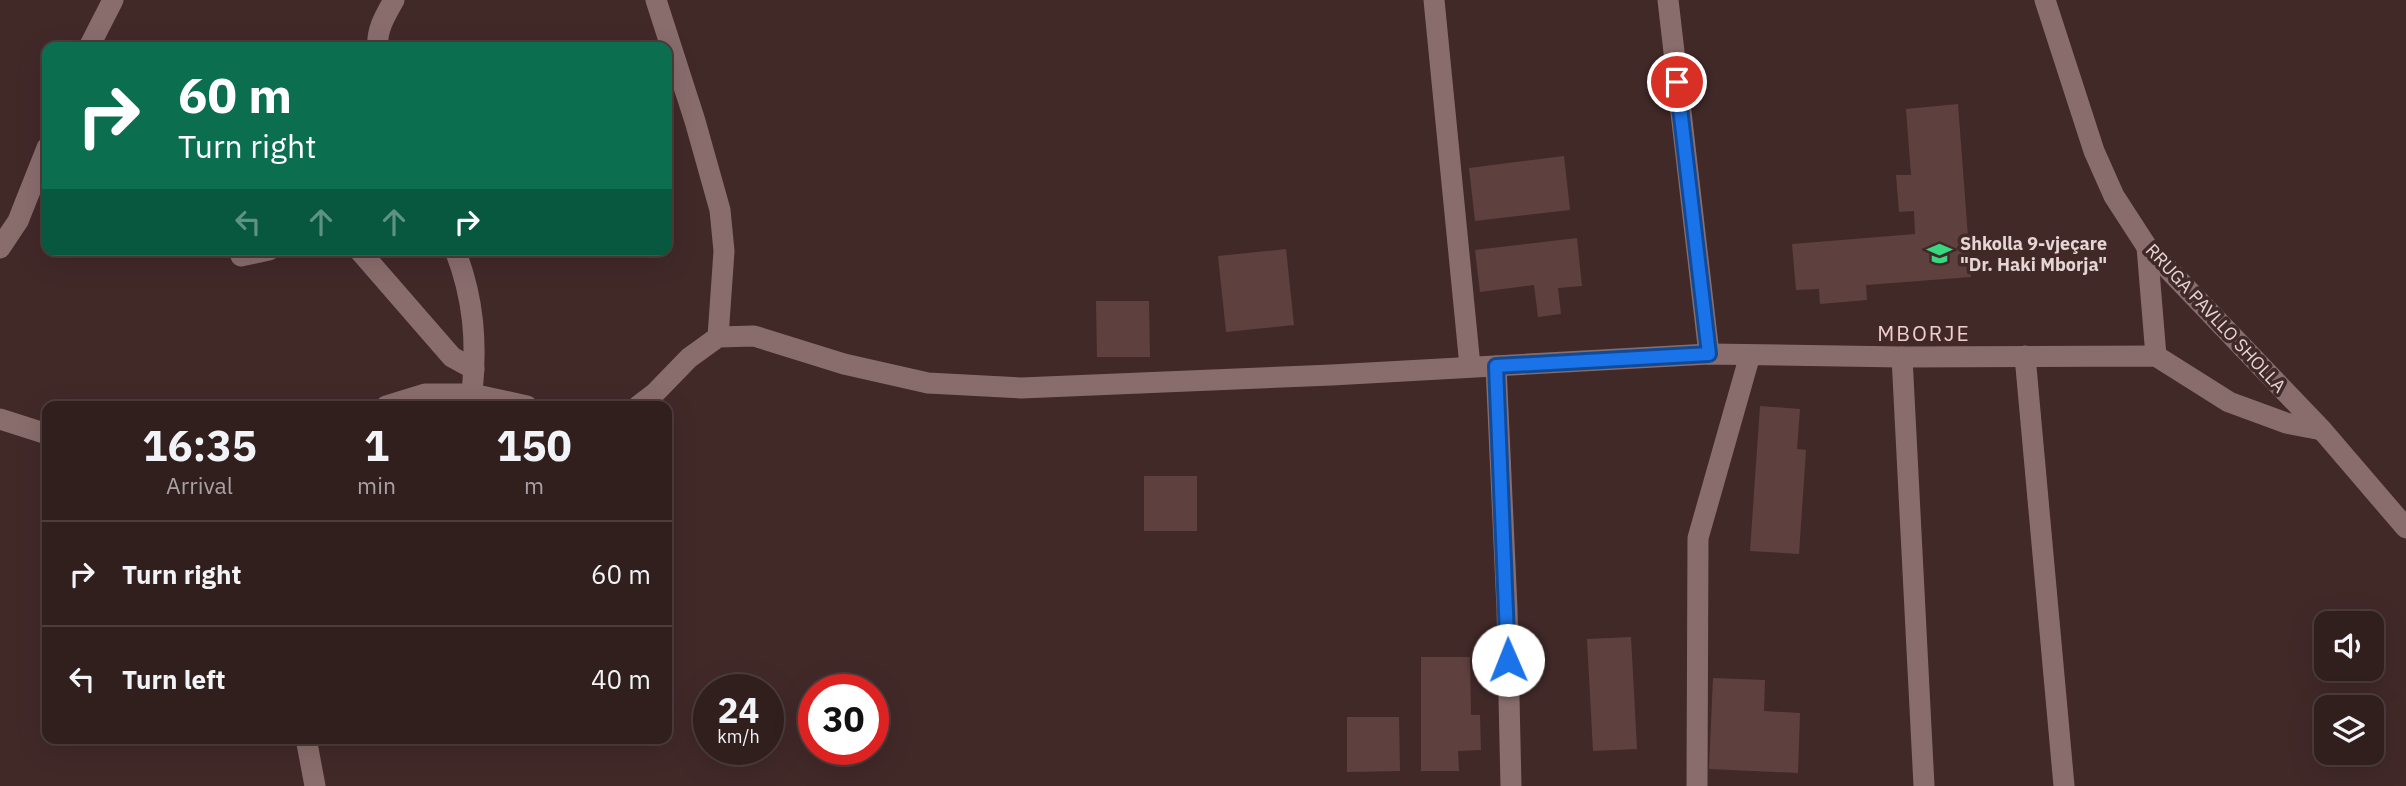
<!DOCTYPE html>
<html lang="en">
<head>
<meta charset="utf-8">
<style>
	body { margin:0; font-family:"IBM Plex Sans",sans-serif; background:#3d2c2b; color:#f1f3f6; height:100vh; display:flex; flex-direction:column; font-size:26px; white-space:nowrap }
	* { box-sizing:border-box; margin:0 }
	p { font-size:23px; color:#a8a2a4 }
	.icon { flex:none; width:38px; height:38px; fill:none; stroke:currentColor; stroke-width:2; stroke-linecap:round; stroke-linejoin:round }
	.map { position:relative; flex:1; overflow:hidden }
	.panel { position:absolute; left:42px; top:401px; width:630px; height:343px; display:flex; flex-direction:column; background:#311f1e; border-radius:14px; box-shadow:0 7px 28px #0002,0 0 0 2px #4c3d3c }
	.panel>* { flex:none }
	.guide { position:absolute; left:42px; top:42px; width:630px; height:214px; border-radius:14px; box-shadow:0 7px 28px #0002,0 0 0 2px #4c3d3c; background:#0b6e4f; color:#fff; overflow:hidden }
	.tools { position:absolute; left:2314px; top:611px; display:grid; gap:14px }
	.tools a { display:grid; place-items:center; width:70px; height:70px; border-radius:14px; background:#311f1e; box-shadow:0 7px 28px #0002,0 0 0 2px #4c3d3c; font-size:35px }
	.speed { position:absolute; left:693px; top:674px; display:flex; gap:14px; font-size:35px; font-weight:700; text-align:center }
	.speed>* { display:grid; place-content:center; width:91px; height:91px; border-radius:50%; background:#311f1e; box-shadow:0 7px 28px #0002,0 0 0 2px #4c3d3c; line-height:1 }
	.speed small { font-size:18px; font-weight:400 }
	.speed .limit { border:10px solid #d22; background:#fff; color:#111 }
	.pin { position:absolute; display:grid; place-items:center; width:60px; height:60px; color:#fff; margin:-30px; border:4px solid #fff; border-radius:50%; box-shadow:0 2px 7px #0007 }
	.me { position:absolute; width:77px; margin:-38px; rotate:359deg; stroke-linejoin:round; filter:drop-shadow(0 0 5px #0008) }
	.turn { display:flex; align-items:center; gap:24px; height:147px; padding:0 21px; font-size:32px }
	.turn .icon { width:91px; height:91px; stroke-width:2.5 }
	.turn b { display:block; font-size:49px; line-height:60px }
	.lanes { display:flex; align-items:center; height:66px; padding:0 21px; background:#0003; justify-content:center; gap:35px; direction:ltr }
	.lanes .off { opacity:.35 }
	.eta { display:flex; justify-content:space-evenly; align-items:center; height:119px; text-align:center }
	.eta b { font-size:42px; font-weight:700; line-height:49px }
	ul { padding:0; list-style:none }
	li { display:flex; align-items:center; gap:21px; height:105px; padding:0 21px; border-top:2px solid #4c3d3c }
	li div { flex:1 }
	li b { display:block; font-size:26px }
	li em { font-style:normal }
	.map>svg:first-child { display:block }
	.building { fill:#5e403f }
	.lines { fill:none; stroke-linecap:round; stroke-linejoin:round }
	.street { stroke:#896d6c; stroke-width:21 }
	.secondary { stroke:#896d6c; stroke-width:21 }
	.route-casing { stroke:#114b97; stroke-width:18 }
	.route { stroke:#1a73e8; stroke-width:12 }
	.labels { text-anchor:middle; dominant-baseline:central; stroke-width:7; stroke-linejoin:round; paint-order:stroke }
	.poi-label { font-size:18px; font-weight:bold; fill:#e6d5d5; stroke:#412928; text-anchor:start }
	.street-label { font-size:18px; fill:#e6d5d5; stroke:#412928 }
	.quarter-label { font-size:21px; letter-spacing:2px; fill:#efcecd; stroke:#412928 }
</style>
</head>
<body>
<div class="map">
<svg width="2406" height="786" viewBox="0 0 2406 786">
	<rect width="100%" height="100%" fill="#412928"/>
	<g class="building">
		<path d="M1958,104L1971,277L1866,285L1867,300L1820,304L1819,289L1796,290L1792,244L1915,234L1914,211L1899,212L1896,175H1911L1906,109Z"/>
		<path d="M1564,156L1570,210L1475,221L1469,168Z"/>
		<path d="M1577,238L1582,286L1558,288L1561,314L1538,317L1534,285L1480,292L1475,250Z"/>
		<path d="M1286,249L1294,325L1226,332L1218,256Z"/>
		<path d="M1096,301H1149L1150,357H1097Z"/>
		<path d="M1760,406L1800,409L1797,449L1806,450L1799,554L1750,551Z"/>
		<rect x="1144" y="476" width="53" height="55"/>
		<path d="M1631,637L1637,749L1593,751L1587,639Z"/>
		<path d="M1421,657H1470L1471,715H1480L1481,750L1458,751L1459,771H1421Z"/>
		<path d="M1713,678L1765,680L1764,711L1800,713L1798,773L1709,769Z"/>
		<path d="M1347,717H1399L1400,771L1347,772Z"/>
	</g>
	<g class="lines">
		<g class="street">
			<path d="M656,0L695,121L720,210L724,251L718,337"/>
			<path d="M1434,0L1470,366"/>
			<path d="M1668,0L1709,354"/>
			<path d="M89,47L113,0"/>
			<path d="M378,47C376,30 386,14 394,0"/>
			<path d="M2147,247L2156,356"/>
			<path d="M0,248L18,221L47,148"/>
			<path d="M359,250L452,357L474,369"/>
			<path d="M455,250C474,299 477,342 472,394"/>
			<path d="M241,256L269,250"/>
			<path d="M2025,356L2064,786"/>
			<path d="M1902,357L1924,786"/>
			<path d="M1496,366L1507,609L1511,786"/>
			<path d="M386,406L425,394H472L527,406"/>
			<path d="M638,406L655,393L689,358L718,337L754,336L844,364L928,383L1021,388L1332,375L1709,354L1902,357L2156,356L2229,402L2286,423L2322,430"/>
			<path d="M0,419L47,434"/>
			<path d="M306,738L315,786"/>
			<path d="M1697,786L1698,538L1750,355"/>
		</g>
		<path class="secondary" d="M2045,0L2094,151L2114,196L2147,247L2322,430L2406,528"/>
	</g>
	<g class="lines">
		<defs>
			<path id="route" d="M1508,660L1496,366L1709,354L1677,82"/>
		</defs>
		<use href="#route" class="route-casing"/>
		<use href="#route" class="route"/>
	</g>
	<defs>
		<symbol id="school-bare" viewBox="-9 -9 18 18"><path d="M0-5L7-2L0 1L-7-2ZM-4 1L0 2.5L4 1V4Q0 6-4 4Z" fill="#37d880" stroke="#412928" stroke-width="2.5" paint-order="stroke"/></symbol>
	</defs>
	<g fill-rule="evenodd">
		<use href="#school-bare" x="1922" y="236" width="35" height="35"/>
	</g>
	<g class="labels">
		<g class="poi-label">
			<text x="1960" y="243">Shkolla 9-vjeçare<tspan x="1960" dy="21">"Dr. Haki Mborja"</tspan></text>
		</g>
		<g class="street-label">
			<text transform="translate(2216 318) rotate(47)">RRUGA PAVLLO SHOLLA</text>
		</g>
		<g class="quarter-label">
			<text x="1924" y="333">MBORJE</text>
		</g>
	</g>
</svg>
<div class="tools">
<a><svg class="icon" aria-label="sound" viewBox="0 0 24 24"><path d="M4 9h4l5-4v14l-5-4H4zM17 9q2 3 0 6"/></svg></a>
<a><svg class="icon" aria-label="layers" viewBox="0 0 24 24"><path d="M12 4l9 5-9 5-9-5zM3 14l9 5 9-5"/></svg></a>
</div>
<div class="speed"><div>24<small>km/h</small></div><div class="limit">30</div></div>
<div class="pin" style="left:1677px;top:82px;background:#d93025"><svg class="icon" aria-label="arrive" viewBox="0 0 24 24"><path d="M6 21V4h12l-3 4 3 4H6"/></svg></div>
<svg class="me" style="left:1508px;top:660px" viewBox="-20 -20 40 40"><circle r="19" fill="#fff"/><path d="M0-13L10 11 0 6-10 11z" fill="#1a73e8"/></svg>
<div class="guide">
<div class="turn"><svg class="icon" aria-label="right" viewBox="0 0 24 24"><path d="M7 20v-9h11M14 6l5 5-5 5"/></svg><div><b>60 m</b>Turn right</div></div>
<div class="lanes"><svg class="icon off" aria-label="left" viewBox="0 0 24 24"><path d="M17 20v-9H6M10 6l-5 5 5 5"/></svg><svg class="icon off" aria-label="ahead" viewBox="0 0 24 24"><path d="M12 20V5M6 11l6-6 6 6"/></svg><svg class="icon off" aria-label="ahead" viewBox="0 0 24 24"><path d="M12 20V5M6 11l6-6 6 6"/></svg><svg class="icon" aria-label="right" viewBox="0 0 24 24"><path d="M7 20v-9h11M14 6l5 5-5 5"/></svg></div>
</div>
<section class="panel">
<div class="eta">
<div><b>16:35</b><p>Arrival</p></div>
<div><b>1</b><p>min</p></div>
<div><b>150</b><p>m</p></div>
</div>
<ul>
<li><svg class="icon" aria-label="right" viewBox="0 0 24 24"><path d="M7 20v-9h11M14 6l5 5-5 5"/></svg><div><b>Turn right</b></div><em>60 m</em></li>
<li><svg class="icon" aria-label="left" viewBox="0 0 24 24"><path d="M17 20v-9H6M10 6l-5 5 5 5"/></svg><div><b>Turn left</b></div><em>40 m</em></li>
</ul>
</section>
</div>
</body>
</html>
